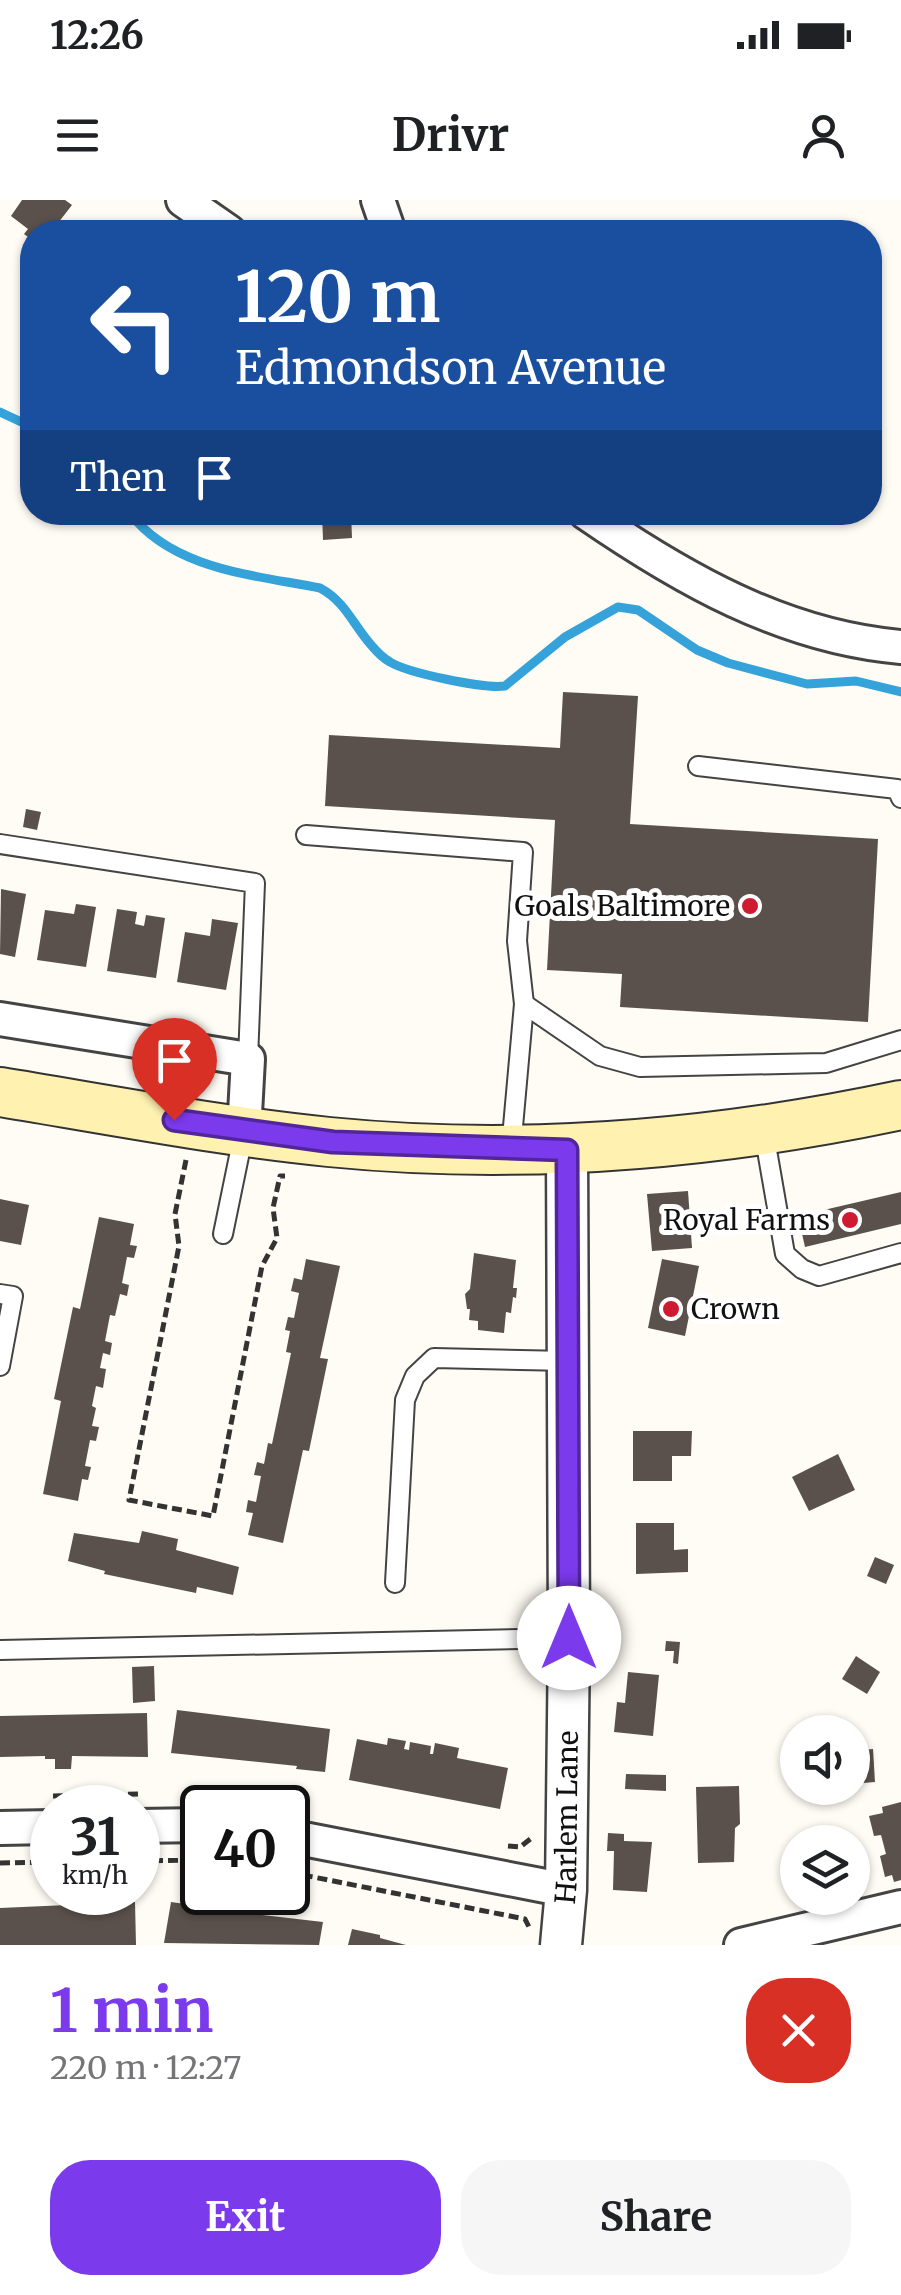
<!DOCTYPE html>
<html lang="en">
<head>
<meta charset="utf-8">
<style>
	body { margin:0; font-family:Merriweather,serif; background:#f6f6f6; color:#202124; height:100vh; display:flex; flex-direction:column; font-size:38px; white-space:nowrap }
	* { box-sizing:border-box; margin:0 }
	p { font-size:32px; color:#757577 }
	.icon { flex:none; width:55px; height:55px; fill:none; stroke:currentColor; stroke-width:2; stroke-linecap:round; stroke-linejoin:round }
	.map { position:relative; height:1745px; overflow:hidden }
	.details { display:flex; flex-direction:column; background:#fff; flex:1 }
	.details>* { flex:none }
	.banner { position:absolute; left:20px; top:20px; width:862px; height:305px; border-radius:40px; box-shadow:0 2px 8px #0004; background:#1a4fa0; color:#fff; overflow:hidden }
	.fabs { position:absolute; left:780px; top:1515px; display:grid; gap:20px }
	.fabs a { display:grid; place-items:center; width:90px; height:90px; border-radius:50%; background:#fff; box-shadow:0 2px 8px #0004; font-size:50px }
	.speed { position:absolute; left:30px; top:1585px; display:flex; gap:20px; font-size:50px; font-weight:700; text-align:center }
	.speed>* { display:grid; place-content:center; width:130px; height:130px; border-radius:50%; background:#fff; box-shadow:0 2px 8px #0004; line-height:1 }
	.speed small { font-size:25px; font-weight:400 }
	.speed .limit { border:5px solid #111; border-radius:15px; background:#fff; color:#111 }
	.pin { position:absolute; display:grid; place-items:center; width:85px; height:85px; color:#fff; margin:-102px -42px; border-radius:50% 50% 50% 0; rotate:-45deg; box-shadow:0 0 10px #0007 }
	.pin .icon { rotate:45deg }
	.me { position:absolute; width:110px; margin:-55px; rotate:0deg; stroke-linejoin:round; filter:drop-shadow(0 0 8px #0008) }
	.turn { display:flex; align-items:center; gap:35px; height:210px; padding:0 50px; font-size:45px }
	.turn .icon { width:130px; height:130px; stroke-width:2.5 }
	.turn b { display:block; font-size:70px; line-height:85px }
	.then { display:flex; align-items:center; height:95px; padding:0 50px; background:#0003; gap:20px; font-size:38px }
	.round { display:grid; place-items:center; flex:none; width:105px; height:105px; border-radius:40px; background:#f6f6f6 }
	.headline { display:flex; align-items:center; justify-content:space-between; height:170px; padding:0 50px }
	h1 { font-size:60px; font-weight:700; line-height:75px; color:#7c3aed }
	.button { display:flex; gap:20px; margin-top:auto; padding:20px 50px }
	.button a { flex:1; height:115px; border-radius:40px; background:#7c3aed; color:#fff; font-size:40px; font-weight:700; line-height:115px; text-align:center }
	.button a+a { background:#f6f6f6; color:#202124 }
	.status { display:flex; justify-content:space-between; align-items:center; height:70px; padding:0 50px; background:#fff; direction:ltr }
	.status svg { height:28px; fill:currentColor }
	header { display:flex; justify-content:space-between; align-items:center; height:130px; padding:0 50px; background:#fff; font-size:45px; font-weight:700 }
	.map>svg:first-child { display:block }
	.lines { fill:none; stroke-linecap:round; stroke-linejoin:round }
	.stream { stroke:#35a3d9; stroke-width:9 }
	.building { fill:#5b514c }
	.service-casing { stroke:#444; stroke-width:22 }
	.minor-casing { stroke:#444; stroke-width:38 }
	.tertiary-casing { stroke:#444; stroke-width:45 }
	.secondary-casing { stroke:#333; stroke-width:52 }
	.path { stroke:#333; stroke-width:5; stroke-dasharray:10 5; stroke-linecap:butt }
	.service { stroke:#fff; stroke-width:18 }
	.minor { stroke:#fff; stroke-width:32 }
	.tertiary { stroke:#fff; stroke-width:40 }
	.secondary { stroke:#fff1b0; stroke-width:48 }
	.route-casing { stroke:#51269a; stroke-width:25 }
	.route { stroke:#7c3aed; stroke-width:18 }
	.poi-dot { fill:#cf1b2f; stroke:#fff; stroke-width:4 }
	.labels { text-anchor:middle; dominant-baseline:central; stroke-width:10; stroke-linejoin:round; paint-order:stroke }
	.poi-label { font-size:28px; fill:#111; stroke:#fff; text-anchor:end }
	.street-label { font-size:28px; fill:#111; stroke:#fff }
</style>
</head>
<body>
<div class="status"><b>12:26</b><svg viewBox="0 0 49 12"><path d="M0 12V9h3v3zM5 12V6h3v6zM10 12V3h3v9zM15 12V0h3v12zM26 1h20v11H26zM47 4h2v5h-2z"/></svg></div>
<header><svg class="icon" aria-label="menu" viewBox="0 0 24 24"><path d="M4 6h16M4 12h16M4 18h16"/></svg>Drivr<svg class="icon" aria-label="person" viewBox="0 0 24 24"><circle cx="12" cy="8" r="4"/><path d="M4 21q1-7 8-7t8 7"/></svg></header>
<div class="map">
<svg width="901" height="1745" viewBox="0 0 901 1745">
	<rect width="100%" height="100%" fill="#fffcf5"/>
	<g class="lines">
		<g class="stream">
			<path d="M0,212L32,227"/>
			<path d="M129,312C172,370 255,375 320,388C346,402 353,425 372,446C377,452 383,458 390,462C408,473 484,489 505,486L565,437L618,407L638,410L697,450L728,463L807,484L856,481L901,492"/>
		</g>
	</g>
	<g class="building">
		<path d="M22,0H65L72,5L51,32H32V40L24,34L28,29L11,16Z"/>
		<path d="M322,312H351L352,338L323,340Z"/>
		<path d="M563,492L638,496L630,624L878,639L868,822L620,807L622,774L547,770L555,620L325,606L329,535L560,548Z"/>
		<path d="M26,609L41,612L37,630L23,627Z"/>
		<path d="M1,689L26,694L15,757L0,754Z"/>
		<path d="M76,704L96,707L86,767L37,760L45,710L74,714Z"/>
		<path d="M117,709L137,712L135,724L144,726L146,715L165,718L156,778L107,771Z"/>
		<path d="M212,719L238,723L226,790L177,782L185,732L210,736Z"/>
		<path d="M688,991L692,1048L652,1051L647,994Z"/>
		<path d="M901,992V1024L805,1047L798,1016Z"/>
		<path d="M0,999L29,1005L21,1045L0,1041Z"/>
		<path d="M99,1017L134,1024L130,1045L137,1046L134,1058L127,1057L122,1083L129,1085L127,1096L120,1094L115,1116L110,1115L105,1141L112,1143L110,1155L103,1153L100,1168L106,1169L103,1188L96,1186L92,1206L96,1208L92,1226L99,1227L96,1241L90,1240L85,1266L91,1267L88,1280L82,1279L78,1301L43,1294L61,1201L54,1199L73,1107L80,1109Z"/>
		<path d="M474,1053L516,1060L513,1088H517L516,1098L513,1097L511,1113L506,1112L504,1133L478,1130V1121L469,1120L470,1109H467L465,1094L470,1089Z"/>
		<path d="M306,1059L340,1066L320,1158L328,1159L309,1251L303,1250L283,1343L248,1335L253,1313L246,1312L248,1300L256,1302L261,1276L254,1275L257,1262L264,1264L268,1243L272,1244L291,1153L286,1152L290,1131L285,1130L288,1117L294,1118L299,1093L291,1091L294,1078L302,1080Z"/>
		<path d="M662,1059L699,1066L685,1136L648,1128Z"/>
		<path d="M633,1231H692L691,1256H672V1281H633Z"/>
		<path d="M838,1254L855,1290L809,1311L792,1277Z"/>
		<path d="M636,1323H674V1350L688,1349V1372L636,1374Z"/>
		<path d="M142,1331L178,1339L176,1350L239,1367L233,1395L197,1387L196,1393L104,1374L105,1371L68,1361L74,1333L139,1343Z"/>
		<path d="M875,1357L894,1365L886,1384L867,1376Z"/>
		<path d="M666,1441L680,1442L678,1464L673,1463L674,1451H665Z"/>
		<path d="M856,1456L880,1472L867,1494L842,1479Z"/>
		<path d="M154,1466L155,1501L133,1503L132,1467Z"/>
		<path d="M628,1472L659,1475L653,1536L614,1532L617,1502L625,1503Z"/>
		<path d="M177,1510L330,1529L325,1572L296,1569L297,1566L171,1553Z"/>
		<path d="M147,1513L148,1557L72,1556L71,1569H55V1559H45V1556L0,1557V1516Z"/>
		<path d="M388,1538L406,1541L404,1549L409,1550L410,1542L431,1546L430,1554H433L435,1543L459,1548L457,1558L508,1568L500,1609L349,1580L357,1539L387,1545Z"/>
		<path d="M873,1549L875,1582L852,1584V1551Z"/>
		<path d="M626,1574L666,1575V1591L625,1589Z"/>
		<path d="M739,1586L740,1624L735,1628L734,1662L698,1663L696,1587Z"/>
		<path d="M901,1602V1680L894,1682L892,1675L885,1677L880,1656L886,1654L881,1635L874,1636L869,1616L883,1613L882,1607Z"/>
		<path d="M608,1633L624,1634V1641L652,1642L647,1692L613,1690L614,1651H607Z"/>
		<path d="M187,1694L196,1696L195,1705L198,1707L210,1709L212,1700L223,1702L221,1710L323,1722L319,1745L164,1743L171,1702L185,1704Z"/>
		<path d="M135,1702L136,1745H0V1708Z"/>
		<path d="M352,1729L380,1735V1738L406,1745H348Z"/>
	</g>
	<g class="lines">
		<defs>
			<g id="service">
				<path d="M698,566L897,589L901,598"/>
				<path d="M306,635L523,652L517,741L524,804"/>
				<path d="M0,644L255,683L248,859"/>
				<path d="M764,933L785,1054L802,1069L819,1076L901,1053"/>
				<path d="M511,949L524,804L600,856L640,867L826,863L901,840"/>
				<path d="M223,1034L244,932"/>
				<path d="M0,1094L13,1096L0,1166"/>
				<path d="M395,1383L405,1200L415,1176L434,1158L568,1161"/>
				<path d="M0,1450L569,1438"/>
			</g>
			<g id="minor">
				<path d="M183,0L229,32"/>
				<path d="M378,0L389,32"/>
				<path d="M585,312C681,378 783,437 901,447"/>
				<path d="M0,819L248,859L244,932"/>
				<path d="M138,1626L202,1625"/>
				<path d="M0,1628L52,1627"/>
				<path d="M288,1636L566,1690"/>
				<path d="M741,1745L901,1707"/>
			</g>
			<g id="tertiary">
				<path id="s1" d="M561,1745L566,1690L569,1438L567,950"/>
			</g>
			<path id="secondary" d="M0,892C110,910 219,931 329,942C522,961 713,945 901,905"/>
		</defs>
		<use href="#service" class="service-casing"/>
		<use href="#minor" class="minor-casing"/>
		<use href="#tertiary" class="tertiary-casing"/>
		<use href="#secondary" class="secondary-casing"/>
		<g class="path">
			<path d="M186,960L175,1014L179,1046L129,1300L213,1316L262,1066L277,1038L273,1008L280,976H285"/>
			<path d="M208,1594L296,1605"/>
			<path d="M53,1596L142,1594"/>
			<path d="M508,1646L520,1647L533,1637"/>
			<path d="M138,1661L202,1660"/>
			<path d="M0,1663L52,1662"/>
			<path d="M288,1672L525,1719L529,1727"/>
		</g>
		<use href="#service" class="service"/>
		<use href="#minor" class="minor"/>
		<use href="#tertiary" class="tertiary"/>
		<use href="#secondary" class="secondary"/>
	</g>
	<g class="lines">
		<defs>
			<path id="route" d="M174,920L333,942L567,950L569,1438"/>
		</defs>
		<use href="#route" class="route-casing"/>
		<use href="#route" class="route"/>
	</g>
	<g class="poi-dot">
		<circle cx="750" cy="706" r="10"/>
		<circle cx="850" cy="1020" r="10"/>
		<circle cx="671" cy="1109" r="10"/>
	</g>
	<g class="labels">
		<g class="poi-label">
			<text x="730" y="706">Goals Baltimore</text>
			<text x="830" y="1020">Royal Farms</text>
			<text x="691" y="1109" text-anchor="start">Crown</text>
		</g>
		<g class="street-label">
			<text stroke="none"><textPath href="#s1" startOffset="128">Harlem Lane</textPath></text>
		</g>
	</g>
</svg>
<div class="fabs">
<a><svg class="icon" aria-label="sound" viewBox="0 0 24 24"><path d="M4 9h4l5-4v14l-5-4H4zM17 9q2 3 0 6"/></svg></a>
<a><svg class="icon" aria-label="layers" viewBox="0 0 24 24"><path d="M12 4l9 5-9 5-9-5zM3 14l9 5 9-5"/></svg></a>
</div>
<div class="speed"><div>31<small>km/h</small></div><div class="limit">40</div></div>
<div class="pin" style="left:174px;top:920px;background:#d93025"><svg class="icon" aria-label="arrive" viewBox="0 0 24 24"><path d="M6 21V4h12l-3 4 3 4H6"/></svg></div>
<svg class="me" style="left:569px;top:1438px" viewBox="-20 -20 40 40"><circle r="19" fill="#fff"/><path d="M0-13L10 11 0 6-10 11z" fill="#7c3aed"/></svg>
<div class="banner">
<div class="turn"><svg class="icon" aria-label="left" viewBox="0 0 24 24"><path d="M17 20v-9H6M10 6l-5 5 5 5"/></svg><div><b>120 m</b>Edmondson Avenue</div></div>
<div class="then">Then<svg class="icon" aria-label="arrive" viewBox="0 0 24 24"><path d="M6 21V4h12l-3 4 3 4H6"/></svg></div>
</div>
</div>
<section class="details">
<div class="headline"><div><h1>1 min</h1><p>220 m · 12:27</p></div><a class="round" style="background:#d93025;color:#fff"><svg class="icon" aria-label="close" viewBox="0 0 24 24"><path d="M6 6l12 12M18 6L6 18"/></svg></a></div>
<div class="button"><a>Exit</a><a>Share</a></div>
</section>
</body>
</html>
